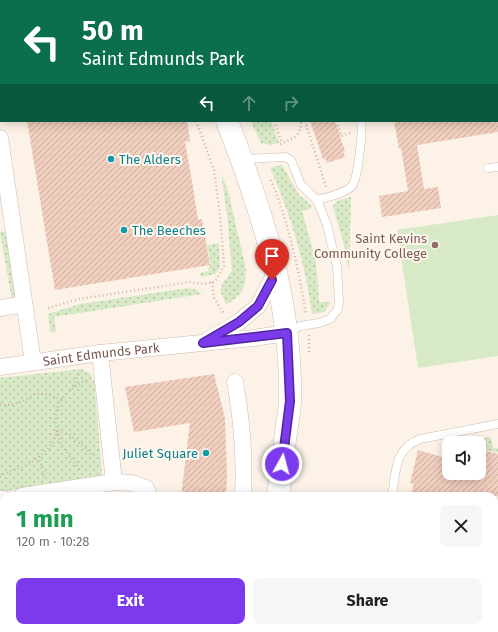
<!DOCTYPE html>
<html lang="en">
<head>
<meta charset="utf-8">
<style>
	body { margin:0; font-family:"Fira Sans",sans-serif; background:#f6f6f6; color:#202124; height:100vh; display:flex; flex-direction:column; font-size:15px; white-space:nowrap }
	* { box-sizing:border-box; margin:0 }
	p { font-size:13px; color:#757577 }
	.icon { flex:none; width:22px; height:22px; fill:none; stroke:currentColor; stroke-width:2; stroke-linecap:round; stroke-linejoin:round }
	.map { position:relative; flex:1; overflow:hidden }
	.panel { position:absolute; left:0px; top:492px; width:498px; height:140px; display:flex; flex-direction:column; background:#fff; border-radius:12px 12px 0 0; box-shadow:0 2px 10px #0003 }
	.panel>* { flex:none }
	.banner { position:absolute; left:0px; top:0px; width:498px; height:122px; box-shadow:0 2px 10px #0003; background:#0b6e4f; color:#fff; overflow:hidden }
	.controls { position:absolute; left:442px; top:436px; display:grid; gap:8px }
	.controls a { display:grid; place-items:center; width:44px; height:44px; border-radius:8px; background:#fff; box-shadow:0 2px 10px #0003; font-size:20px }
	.pin { position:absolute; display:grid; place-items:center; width:34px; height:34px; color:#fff; margin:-41px -17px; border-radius:50% 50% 50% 0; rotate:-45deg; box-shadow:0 0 4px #0007 }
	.pin .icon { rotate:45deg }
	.me { position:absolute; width:44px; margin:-22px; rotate:7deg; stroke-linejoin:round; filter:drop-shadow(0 0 3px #0008) }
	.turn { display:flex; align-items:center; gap:14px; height:84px; padding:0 16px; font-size:18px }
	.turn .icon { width:52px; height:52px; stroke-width:2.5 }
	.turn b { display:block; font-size:28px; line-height:34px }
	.lanes { display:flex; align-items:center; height:38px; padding:0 16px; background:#0003; justify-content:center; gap:20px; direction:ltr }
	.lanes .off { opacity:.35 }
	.round { display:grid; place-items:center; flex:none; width:42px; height:42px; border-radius:8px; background:#f6f6f6 }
	.summary { display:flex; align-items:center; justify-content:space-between; height:68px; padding:0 16px }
	h1 { font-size:24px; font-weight:700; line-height:30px; color:#1e9e55 }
	.cta { display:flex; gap:8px; margin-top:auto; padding:8px 16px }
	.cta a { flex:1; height:46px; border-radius:8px; background:#7c3aed; color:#fff; font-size:16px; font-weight:700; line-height:46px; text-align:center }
	.cta a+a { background:#f6f6f6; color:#202124 }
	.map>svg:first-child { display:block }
	.green { fill:url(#green-dots) }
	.pitch { fill:#d7eac5 }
	.building { fill:url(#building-hatch) }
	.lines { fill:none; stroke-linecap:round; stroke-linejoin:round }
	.lane-casing { stroke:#d0bbb0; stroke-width:9 }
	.street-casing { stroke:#d0bbb0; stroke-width:17 }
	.secondary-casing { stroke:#d3bbae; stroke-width:23 }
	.path { stroke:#d6b2a2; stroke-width:2.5; stroke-dasharray:1 3; stroke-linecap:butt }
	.lane { stroke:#fff; stroke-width:8 }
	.street { stroke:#fff; stroke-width:16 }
	.secondary { stroke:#fff; stroke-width:22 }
	.route-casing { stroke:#51269a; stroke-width:10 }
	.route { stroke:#7c3aed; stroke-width:7 }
	.culture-dot { fill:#0f9aa8; stroke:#fff6ee; stroke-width:1.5 }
	.education-dot { fill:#8d6e63; stroke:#fff6ee; stroke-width:1.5 }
	.labels { text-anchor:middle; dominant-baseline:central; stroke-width:4; stroke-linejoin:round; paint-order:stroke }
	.culture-label { font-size:13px; fill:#0d838f; stroke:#fff6ee; text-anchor:start }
	.education-label { font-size:13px; fill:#785e54; stroke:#fff6ee; text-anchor:end }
	.street-label { font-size:13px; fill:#76574c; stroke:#fff6ee }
</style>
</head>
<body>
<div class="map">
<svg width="498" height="632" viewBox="0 0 498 632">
	<defs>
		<pattern id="green-dots" width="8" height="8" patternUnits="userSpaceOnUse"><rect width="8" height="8" fill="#d7eac5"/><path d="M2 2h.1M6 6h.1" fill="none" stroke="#b3c0a2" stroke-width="1.8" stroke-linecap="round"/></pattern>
		<pattern id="building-hatch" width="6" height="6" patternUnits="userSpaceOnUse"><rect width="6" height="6" fill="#f1cfbf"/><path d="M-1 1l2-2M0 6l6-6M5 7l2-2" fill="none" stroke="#c8ab9d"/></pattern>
	</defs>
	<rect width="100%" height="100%" fill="#fcf2e7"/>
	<g class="green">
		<rect x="218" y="0" width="169" height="1"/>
		<path d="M251,121H271L279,143L270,145L261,143Z"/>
		<path d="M282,165L299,195L310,204L312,208L302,211L316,261L319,302H331L324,312L312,314C305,263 291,215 270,168Z"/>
		<path d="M221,173L228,191L246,269L245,283L240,294L232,301L226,304L220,291L223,283L232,271L227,214Z"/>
		<path d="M351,197L349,271L343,241L333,206C337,199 344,199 351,197Z"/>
		<path d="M7,231L17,293L12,300L0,232Z"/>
		<path d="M219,243L220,267L215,274L201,277L200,273L209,271L208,268L211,265L207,245Z"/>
		<path d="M188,288L197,290L202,294L54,317L56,332L51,333L48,314L80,304Z"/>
		<path d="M81,369L90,373L94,381L102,472L101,477L0,492V378Z"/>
		<path d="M491,437L493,448H498V453L479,448V443H477L479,439Z"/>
	</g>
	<path class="pitch" d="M498,215V356L418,368L397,230Z"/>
	<g class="building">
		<path d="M27,121H187L190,141L185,142L193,187L198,220L202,219L210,265L55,290Z"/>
		<path d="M310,121H335L345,151L343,152L345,157L327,163L325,158L323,159Z"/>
		<path d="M394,121H498V132L417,145L424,189L438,187L441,208L382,217L379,196L408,191L401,148L399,149Z"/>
		<path d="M214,374L225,418L227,475L226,496H181L190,423L134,432L125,387Z"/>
		<path d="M479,449L498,454V496H410L414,484L410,483L418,450L449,459V473H479Z"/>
	</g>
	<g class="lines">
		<defs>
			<g id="lane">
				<path d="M242,159L285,157L291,160L301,185L317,200L327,225L337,267L339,300L338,309L330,319L319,323L300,326L288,333"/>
				<path d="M488,168L498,167"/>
				<path d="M317,200C328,197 344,194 352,186C358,179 363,131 361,121"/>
				<path d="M392,496C396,472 394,449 420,439L498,424"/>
				<path d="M398,628L407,632"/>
			</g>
			<g id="street">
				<path d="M0,76L1,75"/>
				<path d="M0,138L33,362"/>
				<path d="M0,308L24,304"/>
				<path d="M208,340L239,322L258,306L276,272"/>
				<path d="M100,353L114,482"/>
				<path id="s1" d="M0,367L100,353L253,338L287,333"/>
				<path d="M235,382C242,421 245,456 243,496"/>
				<path d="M22,496L114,482L132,483L146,488L149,496"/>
				<path d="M0,499H4"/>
				<path d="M166,632L172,628"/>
			</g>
			<g id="secondary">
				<path d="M181,0V1"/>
				<path d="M202,1V0"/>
				<path d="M227,121C262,211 292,302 290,400C290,411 287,422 286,433C283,454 281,475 278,496"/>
				<path d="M262,632V628"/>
			</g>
		</defs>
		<use href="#lane" class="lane-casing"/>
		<use href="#street" class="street-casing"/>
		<use href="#secondary" class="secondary-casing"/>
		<g class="path">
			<path d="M8,0L12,1"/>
			<path d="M460,0L461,1"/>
			<path d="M497,15H498"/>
			<path d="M274,121L282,143"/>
			<path d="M305,121L326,187"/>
			<path d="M337,121L341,136L350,133"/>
			<path d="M280,144C292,139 302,136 301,121"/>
			<path d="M271,180C289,224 298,268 306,314"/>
			<path d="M212,282L214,298L224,314"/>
			<path d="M48,308L79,299L190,282L201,284L215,282L224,266L220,215L214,170L196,121"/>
			<path d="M309,335V352"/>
			<path d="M73,386L80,371"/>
			<path d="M0,405H11L21,402L35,394H48L61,400"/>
			<path d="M57,431L61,445L81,471"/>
			<path d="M58,431L70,435L94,456"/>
			<path d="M39,456L44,477"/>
			<path d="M0,477C8,470 17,470 25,466C35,461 47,451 53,442C57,435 56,429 56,421C54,401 70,388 87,380"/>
		</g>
		<use href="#lane" class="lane"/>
		<use href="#street" class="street"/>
		<use href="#secondary" class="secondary"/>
	</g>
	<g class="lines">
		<defs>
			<path id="route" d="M272,280L258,306L239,322L203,343L287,333L290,401L282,464"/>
		</defs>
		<use href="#route" class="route-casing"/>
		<use href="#route" class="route"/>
	</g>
	<g class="culture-dot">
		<circle cx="111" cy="159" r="4"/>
		<circle cx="124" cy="230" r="4"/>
		<circle cx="206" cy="453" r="4"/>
	</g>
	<circle class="education-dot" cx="435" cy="245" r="4"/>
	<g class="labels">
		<g class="culture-label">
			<text x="119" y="159">The Alders</text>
			<text x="132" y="230">The Beeches</text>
			<text x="198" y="453" text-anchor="end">Juliet Square</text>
		</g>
		<g class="education-label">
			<text x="427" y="238">Saint Kevins<tspan x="427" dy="15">Community College</tspan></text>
		</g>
		<g class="street-label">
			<text stroke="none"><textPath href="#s1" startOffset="102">Saint Edmunds Park</textPath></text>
		</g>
	</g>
</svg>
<div class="controls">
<a><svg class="icon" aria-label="sound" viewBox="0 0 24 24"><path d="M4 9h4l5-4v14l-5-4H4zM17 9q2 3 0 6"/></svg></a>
</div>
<div class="pin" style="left:272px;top:280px;background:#d93025"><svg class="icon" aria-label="arrive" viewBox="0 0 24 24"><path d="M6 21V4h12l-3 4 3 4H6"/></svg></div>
<svg class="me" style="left:282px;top:464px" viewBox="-20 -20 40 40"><circle r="17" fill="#7c3aed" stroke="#fff" stroke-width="3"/><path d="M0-11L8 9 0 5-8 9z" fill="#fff"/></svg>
<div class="banner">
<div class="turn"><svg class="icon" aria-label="left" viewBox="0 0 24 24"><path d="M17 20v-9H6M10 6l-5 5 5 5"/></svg><div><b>50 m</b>Saint Edmunds Park</div></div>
<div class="lanes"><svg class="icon" aria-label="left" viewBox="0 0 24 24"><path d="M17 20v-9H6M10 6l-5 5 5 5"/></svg><svg class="icon off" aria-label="ahead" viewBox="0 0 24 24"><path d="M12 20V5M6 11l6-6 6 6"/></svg><svg class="icon off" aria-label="right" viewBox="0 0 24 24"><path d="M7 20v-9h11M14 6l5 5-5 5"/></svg></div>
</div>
<section class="panel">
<div class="summary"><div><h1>1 min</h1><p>120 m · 10:28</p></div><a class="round"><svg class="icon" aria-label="close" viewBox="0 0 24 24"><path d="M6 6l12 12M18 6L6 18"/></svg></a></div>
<div class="cta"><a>Exit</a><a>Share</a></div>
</section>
</div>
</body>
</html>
